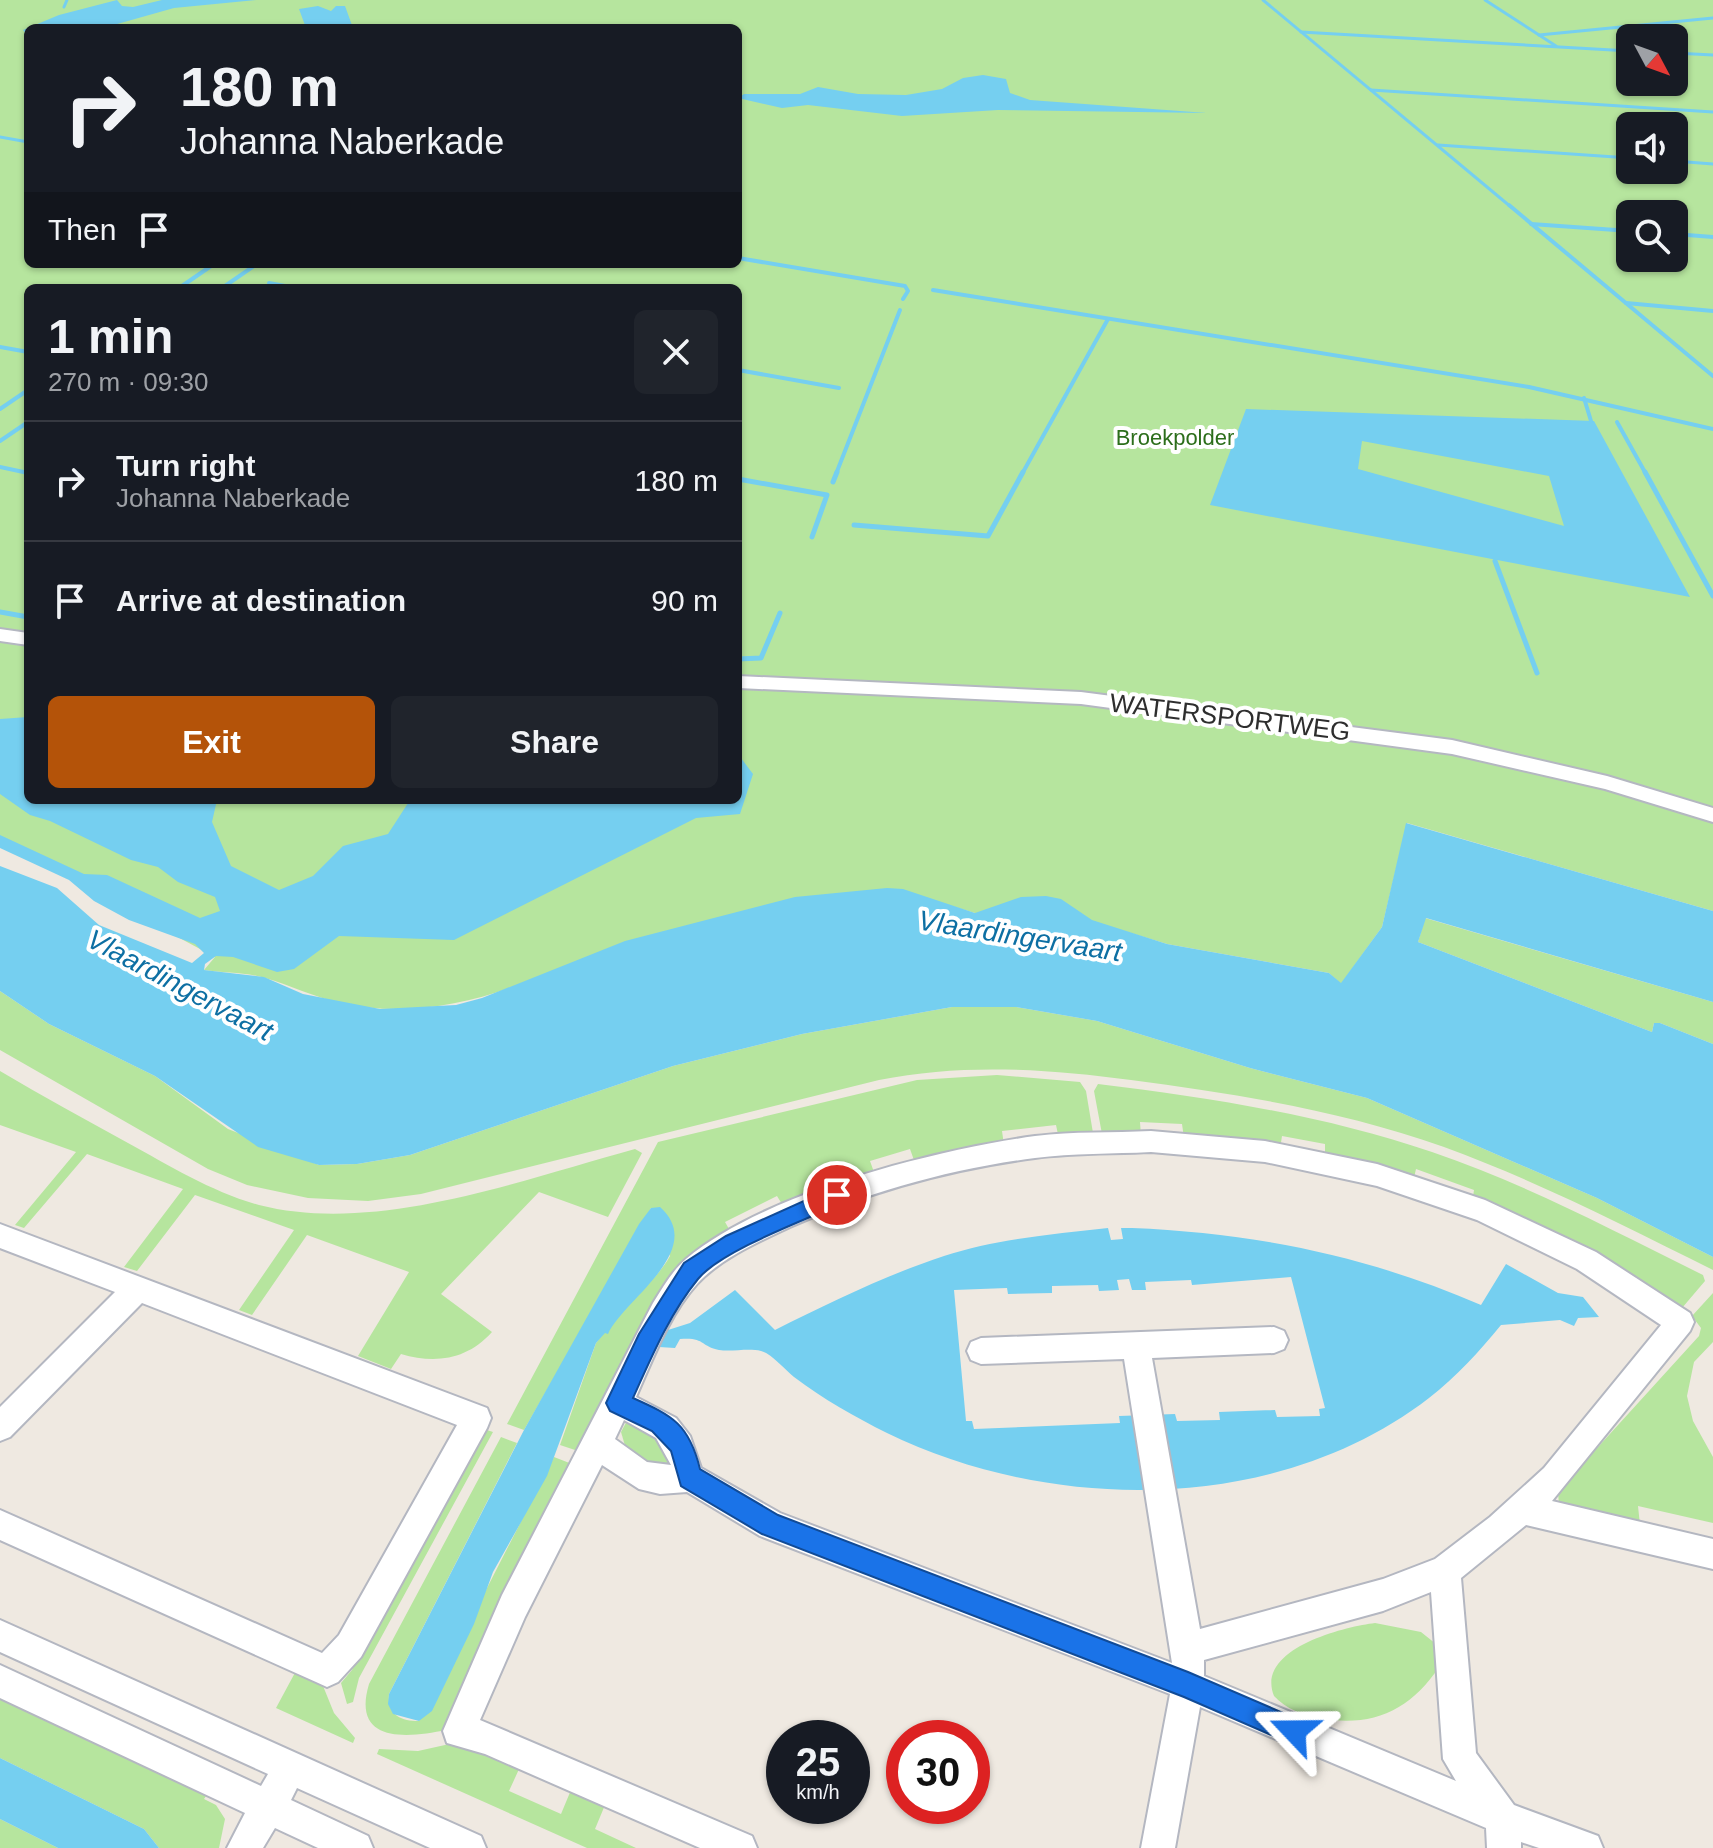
<!DOCTYPE html>
<html lang="en">
<head>
<meta charset="utf-8">
<style>
	body { margin:0; font-family:Arial,sans-serif; background:#20242c; color:#f1f3f6; height:100vh; display:flex; flex-direction:column; font-size:30px; white-space:nowrap }
	* { box-sizing:border-box; margin:0 }
	p { font-size:26px; color:#9ea1a6 }
	.icon { flex:none; width:44px; height:44px; fill:none; stroke:currentColor; stroke-width:2; stroke-linecap:round; stroke-linejoin:round }
	.map { position:relative; flex:1; overflow:hidden }
	.panel { position:absolute; left:24px; top:284px; width:718px; height:520px; display:flex; flex-direction:column; background:#171b24; border-radius:12px; box-shadow:0 2px 6px #0004 }
	.panel>* { flex:none }
	.banner { position:absolute; left:24px; top:24px; width:718px; height:244px; border-radius:12px; box-shadow:0 2px 6px #0004; background:#171b24; color:#f1f3f6; overflow:hidden }
	.needle { width:52px; rotate:131deg }
	.tools { position:absolute; left:1616px; top:24px; display:grid; gap:16px }
	.tools a { display:grid; place-items:center; width:72px; height:72px; border-radius:12px; background:#171b24; box-shadow:0 2px 6px #0004; font-size:40px }
	.speed { position:absolute; left:766px; top:1720px; display:flex; gap:16px; font-size:40px; font-weight:700; text-align:center }
	.speed>* { display:grid; place-content:center; width:104px; height:104px; border-radius:50%; background:#171b24; box-shadow:0 2px 6px #0004; line-height:1 }
	.speed small { font-size:20px; font-weight:400 }
	.speed .limit { border:12px solid #d22; background:#fff; color:#111 }
	.pin { position:absolute; display:grid; place-items:center; width:68px; height:68px; color:#fff; margin:-34px; border:4px solid #fff; border-radius:50%; box-shadow:0 2px 8px #0007 }
	.me { position:absolute; width:88px; margin:-44px; rotate:293deg; stroke-linejoin:round; filter:drop-shadow(0 0 6px #0008) }
	.turn { display:flex; align-items:center; gap:28px; height:168px; padding:0 24px; font-size:36px }
	.turn .icon { width:104px; height:104px; stroke-width:2.5 }
	.turn b { display:block; font-size:56px; line-height:68px }
	.then { display:flex; align-items:center; height:76px; padding:0 24px; background:#0003; gap:16px; font-size:30px }
	.round { display:grid; place-items:center; flex:none; width:84px; height:84px; border-radius:12px; background:#20242c }
	.overview { display:flex; align-items:center; justify-content:space-between; height:136px; padding:0 24px }
	h1 { font-size:48px; font-weight:800; line-height:60px }
	.action { display:flex; gap:16px; margin-top:auto; padding:16px 24px }
	.action a { flex:1; height:92px; border-radius:12px; background:#b45309; color:#fff; font-size:32px; font-weight:800; line-height:92px; text-align:center }
	.action a+a { background:#20242c; color:#f1f3f6 }
	ul { padding:0; list-style:none }
	li { display:flex; align-items:center; gap:24px; height:120px; padding:0 24px; border-top:2px solid #363941 }
	li div { flex:1 }
	li b { display:block; font-size:30px }
	li em { font-style:normal }
	.map>svg:first-child { display:block }
	.green { fill:#b6e59e; fill-rule:evenodd }
	.water { fill:#75cff0; fill-rule:evenodd }
	.lines { fill:none; stroke-linecap:round; stroke-linejoin:round }
	.stream-far2 { stroke:#75cff0; stroke-width:3 }
	.stream-far1 { stroke:#75cff0; stroke-width:4 }
	.stream { stroke:#75cff0; stroke-width:5 }
	.minor-casing { stroke:#b4b7c1; stroke-width:4 }
	.minor { fill:#fff; fill-rule:evenodd }
	.route { fill:#1a73e8; stroke:#114b97; stroke-width:2 }
	.labels { text-anchor:middle; dominant-baseline:central; stroke-width:8; stroke-linejoin:round; paint-order:stroke }
	.far-park-label { font-size:22px; fill:#2c6e1b; stroke:#fff }
	.street-label { font-size:26px; fill:#2e2e2e; stroke:#fff }
	.water-label { font-size:28px; font-style:italic; fill:#0d6fa3; stroke:#fff }
</style>
</head>
<body>
<div class="map">
<svg width="1713" height="1848" viewBox="0 0 1713 1848">
	<rect width="100%" height="100%" fill="#efe9e1"/>
	<g class="green">
		<path d="M0,0H1713V911L1407,823L1382,927L1341,984L1329,973L1167,944L1072,915L975,913L942,903L515,986C459,1007 399,1016 340,1003C314,997 290,985 265,978C246,972 223,973 204,970L215,957L0,842ZM28,28H738V264H28ZM1630,38H1674V82H1630ZM1630,126H1674V170H1630ZM1630,214H1674V258H1630ZM28,288H738V800H28Z"/>
		<path d="M1425,918L1713,1002V1044L1660,1023H1654L1652,1032L1418,942Z"/>
		<path d="M0,991L49,1024L155,1076L228,1129L319,1165L357,1164L410,1155L673,1066L802,1034L952,1007H1016L1097,1021L1250,1068L1367,1098L1597,1198L1713,1257V1270C1625,1226 1537,1181 1444,1147C1343,1111 1237,1094 1131,1080C1046,1069 964,1063 879,1080L421,1194L368,1201L308,1198L247,1185L208,1169L0,1050Z"/>
		<path d="M0,1071C42,1096 85,1119 128,1143C170,1166 212,1192 259,1205C376,1235 521,1180 635,1149L642,1153L608,1217L539,1192L441,1294L492,1332C467,1360 435,1364 401,1354L391,1369L358,1356L409,1272L307,1235L252,1315L239,1310L294,1230L195,1195L137,1271L124,1267L183,1189L87,1154L24,1228L15,1225L76,1152L0,1125Z"/>
		<path d="M997,1075L1080,1082L1086,1091L1093,1133L1059,1139L1056,1125L1002,1131L1004,1145L915,1163L910,1149L870,1161L875,1175L785,1209L777,1196L725,1222L733,1236L687,1263L578,1451L560,1445L596,1343C606,1331 612,1321 623,1309C640,1290 657,1279 670,1256L651,1208L524,1430L507,1424L658,1142L917,1080Z"/>
		<path d="M1098,1084C1211,1098 1323,1115 1432,1152C1526,1184 1614,1231 1703,1275L1705,1281L1682,1308L1472,1203L1474,1190L1416,1169L1413,1182L1325,1158V1144L1282,1136L1280,1149L1184,1138L1182,1124L1140,1122L1141,1136L1102,1134L1094,1091Z"/>
		<path d="M1713,1293V1342L1694,1362L1687,1396L1693,1421L1713,1457V1523L1638,1506L1640,1525L1559,1506L1558,1491L1699,1336L1701,1328L1692,1316Z"/>
		<path d="M628,1419L649,1423L672,1465L662,1472L626,1449L621,1432Z"/>
		<path d="M484,1429L493,1432L359,1678L353,1702L347,1704L341,1683L352,1670Z"/>
		<path d="M501,1437L517,1443L389,1694C387,1714 400,1721 419,1721L554,1457L572,1464L450,1713L446,1730C408,1738 351,1744 369,1684Z"/>
		<path d="M1375,1623L1421,1632L1436,1644L1439,1667C1410,1711 1371,1728 1319,1718C1303,1715 1286,1709 1274,1696C1255,1649 1343,1627 1375,1623Z"/>
		<path d="M297,1669L321,1681L334,1713L355,1738L353,1743L276,1708Z"/>
		<path d="M0,1692L210,1790L204,1799L216,1805L225,1819L219,1848H159L144,1829L0,1758Z"/>
		<path d="M463,1741L520,1767L509,1791L561,1814L571,1790L605,1805L595,1829L636,1848H587L377,1754L379,1749L418,1751Z"/>
		<path d="M0,1819L58,1848H0Z"/>
	</g>
	<g class="water">
		<path d="M117,0L122,6L133,7L162,0H256L174,8L103,28H28V36L23,30L59,15Z"/>
		<path d="M318,6L331,11L336,6H345L353,28H306L299,9Z"/>
		<path d="M983,75L1006,79L1010,93L1030,100L1207,113L998,110L902,116L808,105L782,108L738,98L744,94H800L818,87L858,94L906,95L942,89L963,78Z"/>
		<path d="M1246,409L1594,421L1690,597L1210,505ZM1362,441L1549,476L1564,526L1358,469Z"/>
		<path d="M28,717V800H217L212,822L231,866L279,890L313,876L343,846L388,834L410,800H738V754L753,774L740,814L696,818L454,940L339,936L294,969L277,972L233,957L216,956L205,964L204,970L264,977L303,994L380,1009L456,1005L482,998L625,941L795,897L887,888L903,889L975,913L1021,897L1046,896L1061,899L1092,920L1167,944L1329,973L1341,983L1382,927L1406,823L1713,911V1002L1426,918L1418,942L1652,1032L1654,1023H1660L1713,1044V1257L1597,1198L1367,1098L1250,1068L1097,1021L1016,1007H952L802,1034L673,1066L410,1155L357,1164L319,1165L258,1147L155,1076L49,1024L0,991V866L57,888L99,925L192,963L204,953L195,944L129,920L94,901L69,880L0,848V835L84,874L107,875L200,918L220,911L215,897L178,882L158,867L131,860L50,821L30,815L0,794V719Z"/>
		<path d="M660,1207C708,1250 623,1300 608,1334L605,1333L596,1343L547,1476L493,1572L474,1624L432,1711L419,1721L393,1714L388,1704L389,1694L524,1430L639,1224L651,1208Z"/>
		<path d="M1108,1228L1111,1240L1123,1239L1121,1228H1132C1254,1233 1368,1256 1481,1305L1506,1264L1558,1293L1583,1297L1599,1317L1578,1318L1574,1326L1560,1320L1501,1325C1479,1352 1456,1377 1429,1398C1279,1514 1053,1514 887,1433C855,1417 823,1399 794,1377C785,1370 772,1354 761,1351C748,1348 732,1352 719,1350C700,1346 705,1337 680,1339L675,1348L659,1347L668,1330L690,1323L735,1290L775,1330C829,1303 886,1275 944,1256C996,1239 1054,1234 1108,1228ZM1291,1277L1325,1408L1319,1409L1320,1416L1277,1417L1275,1410L1219,1412L1220,1420L1177,1421L1175,1414L1119,1416L1120,1423L974,1429L972,1421H966L954,1290L1007,1288L1008,1294L1052,1293V1286L1098,1285L1099,1291L1119,1290L1117,1280L1129,1279L1132,1290H1146L1145,1282L1191,1280L1192,1285Z"/>
		<path d="M0,1758L144,1829L159,1848H58L0,1819Z"/>
	</g>
	<g class="lines">
		<g class="stream-far2">
			<path d="M1263,0L1511,207"/>
			<path d="M1485,0L1556,46"/>
			<path d="M64,7L67,0"/>
			<path d="M1301,32L1630,51"/>
			<path d="M1539,35L1713,18"/>
			<path d="M1674,53L1713,55"/>
			<path d="M1371,90L1713,112"/>
			<path d="M0,137L28,142"/>
			<path d="M1438,145L1630,158"/>
			<path d="M1674,161L1713,164"/>
		</g>
		<g class="stream-far1">
			<path d="M1509,205L1713,376"/>
			<path d="M1531,224L1630,231"/>
			<path d="M1674,234L1713,237"/>
			<path d="M738,258L905,286L908,291L903,299"/>
			<path d="M269,283L296,288"/>
			<path d="M179,288L214,264"/>
			<path d="M222,288L257,264"/>
			<path d="M933,290L1529,387L1713,429"/>
			<path d="M1626,303L1713,311"/>
			<path d="M0,347L28,352"/>
			<path d="M738,370L839,388"/>
			<path d="M1584,398L1591,421"/>
			<path d="M0,409L28,390"/>
			<path d="M1617,422L1646,474"/>
			<path d="M0,441L28,422"/>
			<path d="M0,467L28,473"/>
			<path d="M836,474L900,310"/>
			<path d="M1022,474L1108,319"/>
		</g>
		<g class="stream">
			<path d="M1645,472L1713,596"/>
			<path d="M738,479L827,495L812,537"/>
			<path d="M833,482L837,472"/>
			<path d="M854,525L988,536L1023,472"/>
			<path d="M1495,561L1537,673"/>
			<path d="M0,612L28,617"/>
			<path d="M738,659L761,658L780,613"/>
		</g>
		<defs>
			<g id="minor">
				<path d="M0,629L28,633V645L0,641Z"/>
				<path d="M738,676L1081,692L1452,740L1607,776L1713,808V822L1605,789L1452,754L1081,704L738,688Z"/>
				<path d="M1151,1131L1265,1141L1377,1164L1485,1200L1596,1252L1690,1313L1694,1322L1690,1331L1552,1501L1713,1539V1569L1526,1525L1461,1578L1476,1753L1514,1805L1598,1836L1603,1848H1539L1521,1842V1848H1487L1486,1828L1200,1707L1175,1848H1141L1170,1694L760,1536L687,1492L660,1494L639,1489L602,1465L525,1617L480,1720L752,1836L757,1848H700L485,1754L447,1743L443,1731L502,1595L653,1303C663,1287 672,1271 686,1259C764,1193 935,1150 1035,1136C1073,1131 1113,1133 1151,1131ZM1151,1152L1265,1162L1377,1186L1477,1220L1577,1269L1661,1325L1544,1468L1490,1517L1435,1559L1383,1579L1200,1629L1152,1358L1274,1353L1284,1349L1288,1340L1284,1331L1274,1327L981,1338L971,1342L967,1351L971,1360L981,1364L1124,1359L1172,1663L780,1513L701,1468L690,1436L676,1418L636,1397C653,1359 669,1315 697,1284C721,1258 758,1242 790,1227C868,1192 950,1169 1035,1158C1073,1153 1113,1154 1151,1152ZM624,1420L656,1438L671,1465L647,1462L615,1439ZM1431,1592L1443,1759L1456,1781L1204,1676V1660L1383,1611Z"/>
				<path d="M0,1224L487,1408L491,1418L487,1428L361,1657L338,1682L327,1687L316,1682L0,1540V1510L322,1653L339,1635L457,1425L142,1303L10,1437L0,1441V1407L115,1292L0,1248Z"/>
				<path d="M0,1620L481,1836L486,1848H430L297,1788L291,1800L368,1836L373,1848H318L275,1828L263,1848H227L245,1813L0,1698V1665L261,1786L268,1774L0,1652Z"/>
			</g>
		</defs>
		<use href="#minor" class="minor-casing"/>
		<use href="#minor" class="minor"/>
	</g>
	<path class="route" d="M837,1186L845,1189L848,1195L845,1202C808,1219 722,1250 698,1279C670,1313 651,1358 633,1398C673,1416 689,1424 700,1469L778,1515L1188,1672L1304,1722L1308,1731L1304,1741L1294,1745L1184,1697L762,1534L681,1486L671,1451L652,1431L610,1411L606,1403L639,1334L684,1263L726,1236Z"/>
	<g class="labels">
		<g class="far-park-label">
			<text x="1175" y="437">Broekpolder</text>
		</g>
		<g class="street-label">
			<text transform="translate(1230 717) rotate(7)">WATERSPORTWEG</text>
		</g>
		<g class="water-label">
			<text transform="translate(1020 936) rotate(9)">Vlaardingervaart</text>
			<text transform="translate(180 985) rotate(28)">Vlaardingervaart</text>
		</g>
	</g>
</svg>
<div class="tools">
<a><svg class="needle" viewBox="-14 -14 28 28"><path d="M0-13l5 13h-10z" fill="#e53935"/><path d="M0 13l5-13h-10z" fill="#9ea1a6"/></svg></a>
<a><svg class="icon" aria-label="sound" viewBox="0 0 24 24"><path d="M4 9h4l5-4v14l-5-4H4zM17 9q2 3 0 6"/></svg></a>
<a><svg class="icon" aria-label="search" viewBox="0 0 24 24"><circle cx="10" cy="10" r="6"/><path d="M15 15l6 6"/></svg></a>
</div>
<div class="speed"><div>25<small>km/h</small></div><div class="limit">30</div></div>
<div class="pin" style="left:837px;top:1195px;background:#d93025"><svg class="icon" aria-label="arrive" viewBox="0 0 24 24"><path d="M6 21V4h12l-3 4 3 4H6"/></svg></div>
<svg class="me" style="left:1294px;top:1731px" viewBox="-20 -20 40 40"><path d="M0-17L14 15 0 8-14 15z" fill="#1a73e8" stroke="#fff" stroke-width="4"/></svg>
<div class="banner">
<div class="turn"><svg class="icon" aria-label="right" viewBox="0 0 24 24"><path d="M7 20v-9h11M14 6l5 5-5 5"/></svg><div><b>180 m</b>Johanna Naberkade</div></div>
<div class="then">Then<svg class="icon" aria-label="arrive" viewBox="0 0 24 24"><path d="M6 21V4h12l-3 4 3 4H6"/></svg></div>
</div>
<section class="panel">
<div class="overview"><div><h1>1 min</h1><p>270 m · 09:30</p></div><a class="round"><svg class="icon" aria-label="close" viewBox="0 0 24 24"><path d="M6 6l12 12M18 6L6 18"/></svg></a></div>
<ul>
<li><svg class="icon" aria-label="right" viewBox="0 0 24 24"><path d="M7 20v-9h11M14 6l5 5-5 5"/></svg><div><b>Turn right</b><p>Johanna Naberkade</p></div><em>180 m</em></li>
<li><svg class="icon" aria-label="arrive" viewBox="0 0 24 24"><path d="M6 21V4h12l-3 4 3 4H6"/></svg><div><b>Arrive at destination</b></div><em>90 m</em></li>
</ul>
<div class="action"><a>Exit</a><a>Share</a></div>
</section>
</div>
</body>
</html>
